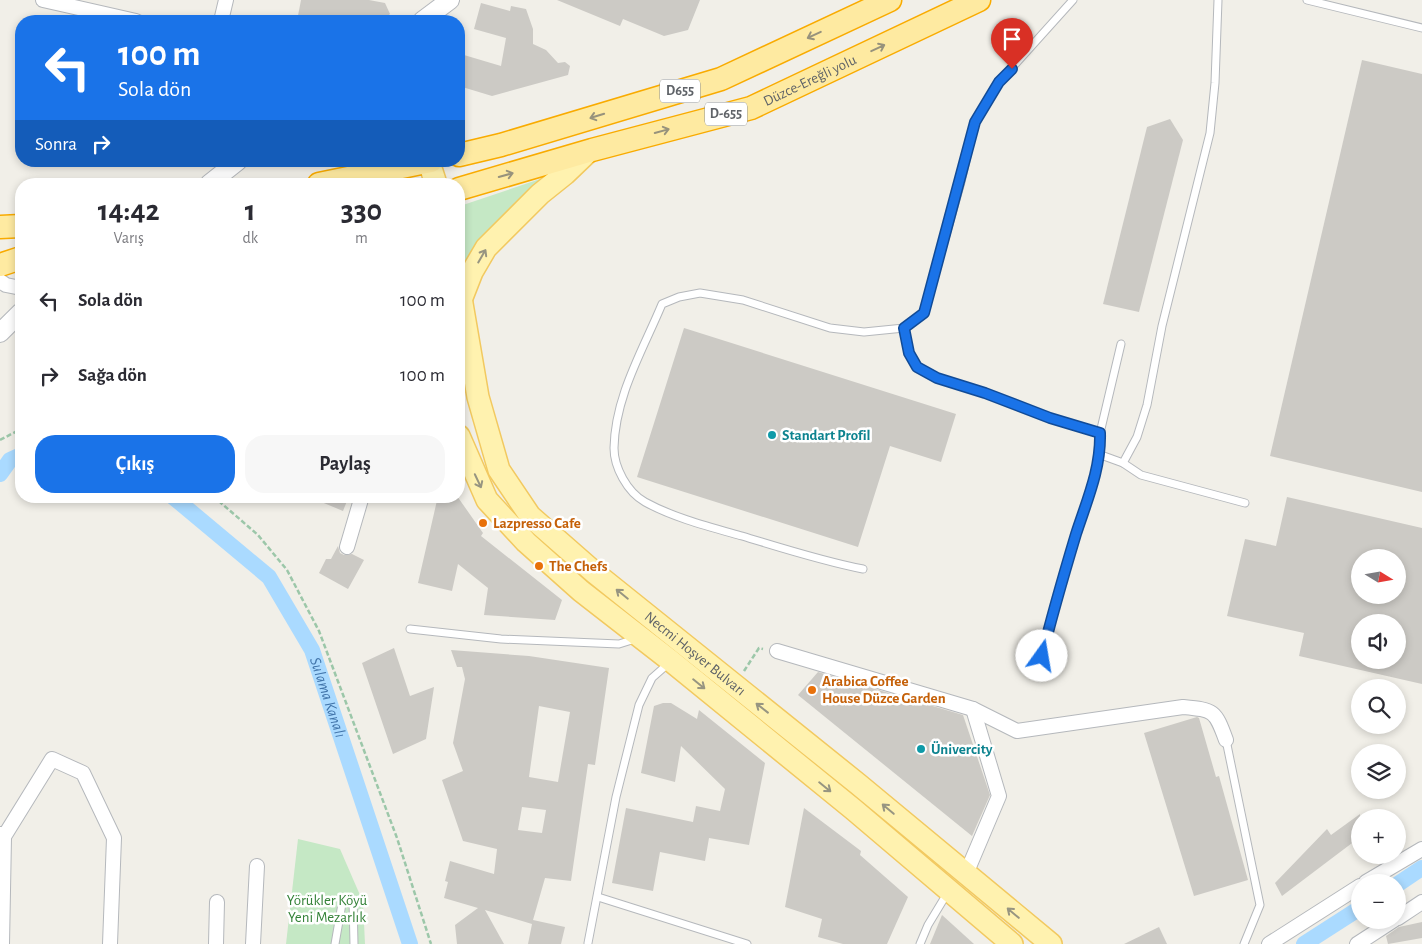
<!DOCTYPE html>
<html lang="tr">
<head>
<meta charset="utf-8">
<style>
	body { margin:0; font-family:"Alegreya Sans",sans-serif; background:#f7f7f7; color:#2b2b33; height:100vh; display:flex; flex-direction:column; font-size:19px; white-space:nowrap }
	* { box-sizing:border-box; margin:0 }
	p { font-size:16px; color:#7c7c81 }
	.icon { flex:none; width:28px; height:28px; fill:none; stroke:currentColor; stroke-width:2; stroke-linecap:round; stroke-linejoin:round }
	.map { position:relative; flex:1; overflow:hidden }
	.details { position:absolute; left:15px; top:178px; width:450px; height:325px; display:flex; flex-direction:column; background:#fff; border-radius:20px; box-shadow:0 2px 8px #0003 }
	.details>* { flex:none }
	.guide { position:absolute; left:15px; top:15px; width:450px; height:152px; border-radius:20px; box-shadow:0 2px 8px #0003; background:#1a73e8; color:#fff; overflow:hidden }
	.needle { width:32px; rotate:101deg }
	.fabs { position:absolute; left:1351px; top:549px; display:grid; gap:10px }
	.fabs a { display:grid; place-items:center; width:55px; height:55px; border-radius:50%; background:#fff; box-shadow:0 2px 8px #0003; font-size:25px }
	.pin { position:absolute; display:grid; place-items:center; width:42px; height:42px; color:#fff; margin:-51px -21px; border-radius:50% 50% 50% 0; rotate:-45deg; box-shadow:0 0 5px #0007 }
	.pin .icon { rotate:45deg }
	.me { position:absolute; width:55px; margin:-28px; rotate:13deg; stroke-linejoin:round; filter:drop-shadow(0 0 4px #0008) }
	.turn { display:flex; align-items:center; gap:18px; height:105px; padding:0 20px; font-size:22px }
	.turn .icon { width:65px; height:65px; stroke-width:2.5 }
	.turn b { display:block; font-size:35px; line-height:42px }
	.then { display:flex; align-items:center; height:48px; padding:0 20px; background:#0003; gap:10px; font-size:19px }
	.eta { display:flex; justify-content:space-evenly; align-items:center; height:85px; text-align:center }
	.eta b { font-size:30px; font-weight:700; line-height:35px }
	.cta { display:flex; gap:10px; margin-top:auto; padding:10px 20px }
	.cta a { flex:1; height:58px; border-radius:20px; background:#1a73e8; color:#fff; font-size:20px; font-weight:700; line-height:58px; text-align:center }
	.cta a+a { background:#f7f7f7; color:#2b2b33 }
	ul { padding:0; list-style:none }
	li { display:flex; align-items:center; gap:15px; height:75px; padding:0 20px }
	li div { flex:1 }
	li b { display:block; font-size:19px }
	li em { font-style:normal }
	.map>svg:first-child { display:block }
	.green { fill:#c5e8c5 }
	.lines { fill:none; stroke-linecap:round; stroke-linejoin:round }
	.canal { stroke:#aadaff; stroke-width:16 }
	.building { fill:#cccac5; fill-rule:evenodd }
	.service-casing { stroke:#b5b8bc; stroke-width:9 }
	.minor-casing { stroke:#b5b8bc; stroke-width:16 }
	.tertiary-casing { stroke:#b5b8bc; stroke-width:20 }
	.primary-casing { stroke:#f2c960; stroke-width:24 }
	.trunk-casing { stroke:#f9ab00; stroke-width:25 }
	.path { stroke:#9cc7a9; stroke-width:2.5; stroke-dasharray:5 2.5; stroke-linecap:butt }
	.service { stroke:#fff; stroke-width:7 }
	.minor { stroke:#fff; stroke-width:14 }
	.tertiary { stroke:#fff; stroke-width:18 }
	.primary { stroke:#fff2af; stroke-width:21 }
	.trunk { stroke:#feeaa1; stroke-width:22 }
	.oneway { stroke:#97927c }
	.oneway2 { stroke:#979581 }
	.route-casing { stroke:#114b97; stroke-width:12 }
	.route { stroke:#1a73e8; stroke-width:9 }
	.culture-dot { fill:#0f9aa8; stroke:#fff; stroke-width:2 }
	.food-dot { fill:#e8710a; stroke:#fff; stroke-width:2 }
	.labels { text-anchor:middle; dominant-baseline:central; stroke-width:5; stroke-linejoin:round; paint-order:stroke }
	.shield { fill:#fff; stroke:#8f9295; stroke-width:1 }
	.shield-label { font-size:14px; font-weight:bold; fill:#5f6368 }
	.street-label { font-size:15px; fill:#5f6368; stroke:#fff }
	.culture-label { font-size:15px; font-weight:bold; fill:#0d838f; stroke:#fff; text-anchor:start }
	.food-label { font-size:15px; font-weight:bold; fill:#c56008; stroke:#fff; text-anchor:start }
	.park-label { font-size:15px; fill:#348238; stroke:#fff }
	.water-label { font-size:16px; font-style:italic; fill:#4174aa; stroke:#fff }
</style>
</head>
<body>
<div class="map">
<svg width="1422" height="944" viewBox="0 0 1422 944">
	<rect width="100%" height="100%" fill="#f1efe8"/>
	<g class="green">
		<path d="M546,177L468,269C463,250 451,221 463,205Z"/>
		<path d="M298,839L340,849L363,902L365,944H286Z"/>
	</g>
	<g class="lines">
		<g class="canal">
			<path d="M0,474L10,460L21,455"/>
			<path id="s1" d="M172,496L269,577L312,650L410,944"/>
			<path d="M1398,884L1422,868"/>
			<path d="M1304,944L1360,908"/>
		</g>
	</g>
	<g class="building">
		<path d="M301,0H369L385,3L390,14L382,21H297Z"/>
		<path d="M557,0H700L688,30L664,36L623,19L620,26Z"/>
		<path d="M481,3L510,11L511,6L526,9L533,29V44L546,50L558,63L565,62L570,66L568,75L492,96L459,86V75L464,55L501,66L506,38L474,29Z"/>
		<path d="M1362,60L1422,74V492L1270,456Z"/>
		<path d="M1170,119L1183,140L1139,312L1103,304L1147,127Z"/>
		<path d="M684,328L956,414L941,462L890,446L858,547L637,477Z"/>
		<path d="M307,496H349L343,511Z"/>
		<path d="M438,496H457L483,533L481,536L562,600L555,620L484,615L488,588L458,564L452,591L418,583Z"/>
		<path d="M1287,497L1422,528V684L1299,656L1304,633L1227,616L1245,539L1276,546ZM1360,558H1398V595H1360ZM1360,622H1398V660H1360Z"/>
		<path d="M338,546L340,553L344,555L352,554L364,560L348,589L319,573L326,559H331Z"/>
		<path d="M394,648L410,696L434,687L426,739L393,754L362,663Z"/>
		<path d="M451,650L529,656L609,668L595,765L588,764L571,881L545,878L533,920L565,927L561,944H528L532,924L485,910L504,944H457L455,925L478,908L444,898L448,882L445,881L450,861L494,874L497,849L463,841L442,780L463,771L453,743L465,679L462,667H457ZM539,706L570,712L558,782L529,777ZM522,807L546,810L542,833L518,830Z"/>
		<path d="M818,672L963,715L990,795L972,836L798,695Z"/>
		<path d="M663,703H671L697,719L699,710L765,763L749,845L709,838L705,861L660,852L653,891L612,883L626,808L693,822L696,806L720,811L725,789L681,746L675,782L641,773L654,706Z"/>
		<path d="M1197,717L1199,718L1216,777L1219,776L1248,880L1194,896L1144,733Z"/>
		<path d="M804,808L861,851L860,855L908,897L887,944H843L818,937L822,919L785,907Z"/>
		<path d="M1360,814V837L1282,896L1275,883L1327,829L1331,835Z"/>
		<path d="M942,915L974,944H930Z"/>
		<path d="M1422,922V938L1388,944L1386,936L1399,927Z"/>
		<path d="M1159,927L1167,944H1124Z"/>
	</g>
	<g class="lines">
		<defs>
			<g id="service">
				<path d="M1307,0L1422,28"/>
				<path d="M904,328L909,353L917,367L937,378L985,393L1050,418L1100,433C1101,470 1087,499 1076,534C1064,574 1052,615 1042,656"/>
				<path d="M1100,433L1121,344"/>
				<path d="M1101,455L1123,463L1137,437L1147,405L1162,326L1210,133L1215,83L1218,0"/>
				<path d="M1123,463L1141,475L1245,503"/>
				<path d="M863,569C822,561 782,548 742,536C710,527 674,518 645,502C627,492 614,467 614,448C615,396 643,350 662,304L679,297L700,293L743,300L830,328L864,332L904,328L924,313L961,182L975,122L999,82L1073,0"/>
				<path d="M410,629L501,639L619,644L635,639"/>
				<path d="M1226,740L1260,905L1244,944"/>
				<path d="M598,897L747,944"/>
				<path d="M588,943L616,797L639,705L652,678L669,663"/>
				<path d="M335,944L343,898L353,900L354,944"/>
				<path d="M920,944L928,925L948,892"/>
			</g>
			<g id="minor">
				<path d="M43,0L136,21"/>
				<path d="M221,21L226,0"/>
				<path d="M0,281L6,285L21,288"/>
				<path d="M347,547L362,496"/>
				<path d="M777,651L973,709L1017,731L1183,707C1214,710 1215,710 1226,740"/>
				<path d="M1,834L4,837L2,944"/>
				<path d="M0,843L52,759L83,773L114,838L110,944"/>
				<path d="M966,874L999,796L973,709"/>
				<path d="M1366,882L1422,849"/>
				<path d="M1398,918L1422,902"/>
				<path d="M216,944L217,902"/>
				<path d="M253,944L257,866"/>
				<path d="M1269,944L1360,886"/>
				<path d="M1357,944L1394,920"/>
			</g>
			<g id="tertiary">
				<path d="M422,21L450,0"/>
				<path d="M209,184L238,161"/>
				<path d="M0,333L21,312"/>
			</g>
			<g id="primary">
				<path d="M429,162L436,184"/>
				<path id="s2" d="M459,286L478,397L499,470L530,516L595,573L858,784L1051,944"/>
				<path d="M461,300L472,272L486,248L540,194L565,174L589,151"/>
				<path d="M459,436L487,500L526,542L581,591L671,661L853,809L1012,944"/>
			</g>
			<g id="trunk">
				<path d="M459,155L501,145L721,79L890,0"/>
				<path d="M319,184L431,161"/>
				<path id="s3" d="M459,189L592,150L751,108L979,0"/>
				<path d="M0,227L21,226"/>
				<path d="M0,265L21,258"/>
			</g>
		</defs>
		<use href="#service" class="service-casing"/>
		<use href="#minor" class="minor-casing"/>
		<use href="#tertiary" class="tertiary-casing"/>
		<use href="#primary" class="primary-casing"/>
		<use href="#trunk" class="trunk-casing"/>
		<g class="path">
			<path d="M0,440L21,429"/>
			<path d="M213,496L258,535L287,570L319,631L397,838L431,944"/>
			<path d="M744,671L759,648L763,649"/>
		</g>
		<use href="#service" class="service"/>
		<use href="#minor" class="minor"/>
		<use href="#tertiary" class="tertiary"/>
		<use href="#primary" class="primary"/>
		<use href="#trunk" class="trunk"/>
	</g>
	<defs><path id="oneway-shaft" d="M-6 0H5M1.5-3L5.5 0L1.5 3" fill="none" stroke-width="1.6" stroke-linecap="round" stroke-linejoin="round" transform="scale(1.25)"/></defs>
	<g class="oneway">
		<use href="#oneway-shaft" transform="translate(814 35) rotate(155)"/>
		<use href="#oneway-shaft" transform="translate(878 48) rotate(-25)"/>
		<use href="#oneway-shaft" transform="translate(597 116) rotate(163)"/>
		<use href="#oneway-shaft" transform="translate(662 131) rotate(-15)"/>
		<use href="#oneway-shaft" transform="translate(506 175) rotate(-16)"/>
	</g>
	<g class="oneway2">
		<use href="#oneway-shaft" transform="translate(482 256) rotate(-60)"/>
		<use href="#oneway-shaft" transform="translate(478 481) rotate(65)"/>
		<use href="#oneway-shaft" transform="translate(622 594) rotate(-141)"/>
		<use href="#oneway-shaft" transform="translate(699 684) rotate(39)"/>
		<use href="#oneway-shaft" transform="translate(762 708) rotate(-142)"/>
		<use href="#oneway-shaft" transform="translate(825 787) rotate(39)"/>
		<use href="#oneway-shaft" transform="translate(888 809) rotate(-140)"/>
		<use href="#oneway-shaft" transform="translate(1013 913) rotate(-140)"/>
	</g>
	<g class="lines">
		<defs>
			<path id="route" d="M1012,69L999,82L975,122L924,313L904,328L909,353L917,367L937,378L985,393L1050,418L1100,433C1101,469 1087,500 1076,534C1064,574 1052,615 1042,656"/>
		</defs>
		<use href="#route" class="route-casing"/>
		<use href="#route" class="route"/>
	</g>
	<g class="culture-dot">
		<circle cx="772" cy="435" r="5"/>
		<circle cx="921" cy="749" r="5"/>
	</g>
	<g class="food-dot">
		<circle cx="483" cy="523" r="5"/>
		<circle cx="539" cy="566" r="5"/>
		<circle cx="812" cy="690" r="5"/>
	</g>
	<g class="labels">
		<g class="shield">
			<rect x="660" y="79.5" width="40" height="23" rx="4"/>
			<rect x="705" y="102.5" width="42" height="23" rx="4"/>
		</g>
		<g class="shield-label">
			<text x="680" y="91">D655</text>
			<text x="726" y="114">D-655</text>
		</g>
		<g class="street-label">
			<text stroke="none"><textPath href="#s3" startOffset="368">Düzce-Ereğli yolu</textPath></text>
			<text stroke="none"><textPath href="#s2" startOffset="459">Necmi Hoşver Bulvarı</textPath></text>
		</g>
		<g class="culture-label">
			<text x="782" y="435">Standart Profil</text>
			<text x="931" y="749">Ünivercity</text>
		</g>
		<g class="food-label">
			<text x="493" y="523">Lazpresso Cafe</text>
			<text x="549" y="566">The Chefs</text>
			<text x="822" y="681">Arabica Coffee<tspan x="822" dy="17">House Düzce Garden</tspan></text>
		</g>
		<g class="park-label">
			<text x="327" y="900">Yörükler Köyü<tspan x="327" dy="17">Yeni Mezarlık</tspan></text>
		</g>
		<g class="water-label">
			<text stroke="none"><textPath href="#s1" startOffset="261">Sulama Kanalı</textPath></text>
		</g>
	</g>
</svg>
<div class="fabs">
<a><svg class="needle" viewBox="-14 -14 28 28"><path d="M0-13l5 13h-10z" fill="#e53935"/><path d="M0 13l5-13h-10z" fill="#7c7c81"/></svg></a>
<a><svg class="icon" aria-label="sound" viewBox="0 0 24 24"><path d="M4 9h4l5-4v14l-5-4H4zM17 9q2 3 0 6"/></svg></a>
<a><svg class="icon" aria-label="search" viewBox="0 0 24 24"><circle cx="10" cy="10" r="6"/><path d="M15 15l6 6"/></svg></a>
<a><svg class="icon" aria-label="layers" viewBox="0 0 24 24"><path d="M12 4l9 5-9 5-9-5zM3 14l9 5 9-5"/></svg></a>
<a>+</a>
<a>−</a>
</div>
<div class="pin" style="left:1012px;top:69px;background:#d93025"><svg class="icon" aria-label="arrive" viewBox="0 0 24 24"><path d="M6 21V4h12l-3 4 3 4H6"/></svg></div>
<svg class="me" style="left:1042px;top:656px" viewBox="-20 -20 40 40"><circle r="19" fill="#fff"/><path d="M0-13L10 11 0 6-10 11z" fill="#1a73e8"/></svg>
<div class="guide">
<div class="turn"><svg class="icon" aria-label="left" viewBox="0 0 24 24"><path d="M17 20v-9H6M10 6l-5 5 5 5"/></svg><div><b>100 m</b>Sola dön</div></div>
<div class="then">Sonra<svg class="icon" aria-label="right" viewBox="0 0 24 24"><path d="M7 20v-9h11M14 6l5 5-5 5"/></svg></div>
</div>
<section class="details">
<div class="eta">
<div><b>14:42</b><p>Varış</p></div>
<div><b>1</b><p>dk</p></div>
<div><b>330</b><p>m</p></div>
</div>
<ul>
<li><svg class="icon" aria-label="left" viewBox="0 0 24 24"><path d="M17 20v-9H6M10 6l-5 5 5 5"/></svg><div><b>Sola dön</b></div><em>100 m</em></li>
<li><svg class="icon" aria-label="right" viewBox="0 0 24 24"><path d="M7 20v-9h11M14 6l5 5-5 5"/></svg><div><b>Sağa dön</b></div><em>100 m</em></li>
</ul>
<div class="cta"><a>Çıkış</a><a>Paylaş</a></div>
</section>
</div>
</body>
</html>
